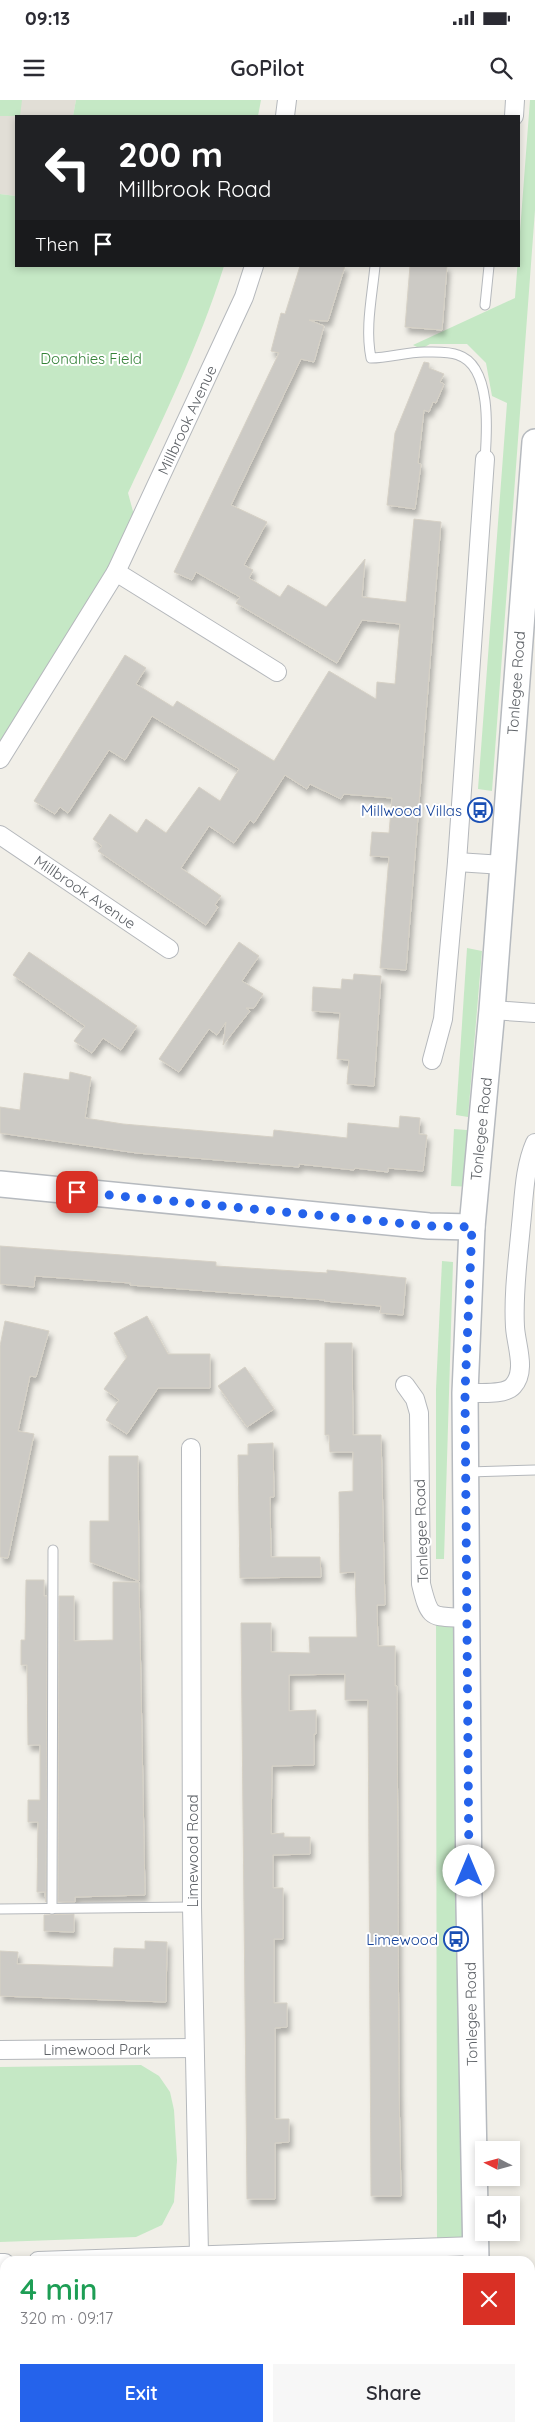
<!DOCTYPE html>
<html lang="en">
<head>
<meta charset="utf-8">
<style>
	body { margin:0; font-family:Quicksand,sans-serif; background:#f7f7f7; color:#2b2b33; height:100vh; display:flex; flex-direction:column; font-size:19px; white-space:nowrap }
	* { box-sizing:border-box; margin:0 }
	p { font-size:16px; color:#7c7c81 }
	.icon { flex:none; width:28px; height:28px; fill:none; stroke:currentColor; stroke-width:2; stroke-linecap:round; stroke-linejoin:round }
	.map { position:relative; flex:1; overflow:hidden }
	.side { position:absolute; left:0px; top:2156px; width:535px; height:176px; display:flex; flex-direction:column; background:#fff; border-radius:15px 15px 0 0; box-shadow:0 2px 8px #0003 }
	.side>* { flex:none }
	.guide { position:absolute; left:15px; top:15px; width:505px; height:152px; border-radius:0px; box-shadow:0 2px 8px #0003; background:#202124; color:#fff; overflow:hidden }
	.needle { width:32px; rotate:276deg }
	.tools { position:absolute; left:475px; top:2041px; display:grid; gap:10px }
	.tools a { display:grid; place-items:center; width:45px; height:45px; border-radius:0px; background:#fff; box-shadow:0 2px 8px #0003; font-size:25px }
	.pin { position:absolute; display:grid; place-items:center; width:42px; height:42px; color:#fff; margin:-21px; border-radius:10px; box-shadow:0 2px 8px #0006 }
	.me { position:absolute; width:55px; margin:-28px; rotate:0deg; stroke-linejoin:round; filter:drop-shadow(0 0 4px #0008) }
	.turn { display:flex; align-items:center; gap:18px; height:105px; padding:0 20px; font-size:22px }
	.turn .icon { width:65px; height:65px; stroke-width:2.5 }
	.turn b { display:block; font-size:35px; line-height:42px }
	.then { display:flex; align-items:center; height:48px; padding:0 20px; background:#0003; gap:10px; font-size:19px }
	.round { display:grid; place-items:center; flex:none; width:52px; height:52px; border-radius:0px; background:#f7f7f7 }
	.headline { display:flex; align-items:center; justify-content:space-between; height:85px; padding:0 20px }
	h1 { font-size:30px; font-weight:600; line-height:38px; color:#1e9e55 }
	.action { display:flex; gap:10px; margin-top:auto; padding:10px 20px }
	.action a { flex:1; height:58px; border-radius:0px; background:#2563eb; color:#fff; font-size:20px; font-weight:600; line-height:58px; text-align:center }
	.action a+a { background:#f7f7f7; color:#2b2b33 }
	.status { display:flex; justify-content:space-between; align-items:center; height:35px; padding:0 25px; background:#fff; direction:ltr }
	.status svg { height:14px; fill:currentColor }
	header { display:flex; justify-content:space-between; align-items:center; height:65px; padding:0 20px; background:#fff; font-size:22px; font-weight:600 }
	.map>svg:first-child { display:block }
	.education { fill:#e1ded6 }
	.green { fill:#c5e8c5 }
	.building { fill:#cccac5; stroke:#d6d1c6; filter:url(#shadow) }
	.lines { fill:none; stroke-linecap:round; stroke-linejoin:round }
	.lane-casing { stroke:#b5b8bc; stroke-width:11 }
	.street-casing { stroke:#b5b8bc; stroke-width:20 }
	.secondary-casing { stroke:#b6babf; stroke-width:28 }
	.lane { stroke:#fff; stroke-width:9 }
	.street { stroke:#fff; stroke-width:18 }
	.secondary { stroke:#fff; stroke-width:25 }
	.route { stroke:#2563eb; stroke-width:9; stroke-dasharray:0 16.2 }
	.labels { text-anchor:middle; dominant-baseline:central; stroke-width:4; stroke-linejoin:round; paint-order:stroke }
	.park-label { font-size:15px; fill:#348238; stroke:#fff }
	.street-label { font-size:15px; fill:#5f6368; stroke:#fff }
	.transit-label { font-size:15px; fill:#164399; stroke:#fff; text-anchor:end }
</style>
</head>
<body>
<div class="status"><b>09:13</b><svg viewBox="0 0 49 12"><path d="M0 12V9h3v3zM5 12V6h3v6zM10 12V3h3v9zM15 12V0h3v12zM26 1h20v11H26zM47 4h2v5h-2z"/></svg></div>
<header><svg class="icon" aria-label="menu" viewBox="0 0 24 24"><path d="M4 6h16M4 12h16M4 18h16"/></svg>GoPilot<svg class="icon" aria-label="search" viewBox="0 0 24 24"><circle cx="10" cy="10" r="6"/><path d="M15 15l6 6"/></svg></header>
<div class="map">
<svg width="535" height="2332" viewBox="0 0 535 2332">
	<defs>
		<filter id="shadow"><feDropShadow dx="3" dy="5.5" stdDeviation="2.5" flood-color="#0004"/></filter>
	</defs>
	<rect width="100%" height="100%" fill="#f1efe8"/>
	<path class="education" d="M0,0H76L73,16H16V96L0,94Z"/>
	<g class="green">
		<path d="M0,0H22L20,16H0Z"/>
		<path d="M76,0H261L258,16H73Z"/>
		<path d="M530,0H535V110L492,691L478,689L507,303L492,296L486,263L467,244H430L421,249L413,245L515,198Z"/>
		<path d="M0,94L16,96V166H224C199,245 163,319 128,393L137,426L0,659Z"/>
		<path d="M467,848L482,851L468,1017L456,1015Z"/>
		<path d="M454,1029L479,1031L475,1087L451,1086Z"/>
		<path d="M442,1161L453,1162L444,1459H436V1289Z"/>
		<path d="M436,1509L466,1522L474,2146L437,2147Z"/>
		<path d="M141,1965L159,1976L170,1992L174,2010L177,2060L174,2102L162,2125L136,2137L0,2142V1967Z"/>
	</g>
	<g class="building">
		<path d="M300,166H345L328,221L309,220L324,226L314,262L301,259L231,405L267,422L244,465L253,470L249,478L280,497L288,485L326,507L365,459L362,497L406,502L414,419L441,422L406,870L380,868L389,757L370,756L372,732L389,733L392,698L344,694L341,699L310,684L307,689L285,675L254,723L250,720L234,743L209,726L181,768L221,796L215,805L218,807L206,825L98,751L102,746L93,739L110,714L137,733L146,719L166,733L199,687L220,701L239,669L152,616L125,660L109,650L68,713L60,707L55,714L34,701L125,555L146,568L136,584L173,607L177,601L274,661L329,571L376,599L377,582L395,584L400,524L362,520L337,563L236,503L240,497L196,472L192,480L174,472L279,253L271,251L281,213L285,214Z"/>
		<path d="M410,166H447L442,230L405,227Z"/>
		<path d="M424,262L429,263V268L444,274L440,282L444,284L436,303L433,302L429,312L424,310L418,363L421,364L415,409L387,405L395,333Z"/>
		<path d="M239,842L259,856L242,881L263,894L254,908H246L250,911L223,945L226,922L217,935L209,929L179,972L159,959Z"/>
		<path d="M29,852L137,926L121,950L103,938L92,953L74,941L85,926L13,875Z"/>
		<path d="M354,874L381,876L374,986L347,984L349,960L337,959L340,913L312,911L313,887L341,889L342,879L353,880Z"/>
		<path d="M70,972L91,977L85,1018L123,1024L273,1037L274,1030L347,1038L348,1023L399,1028L400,1016L420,1018L419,1034L427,1035L423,1071L388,1068V1072L355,1068L354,1070L299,1064V1067L137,1053L0,1033V1007L20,1010L24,973L69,980Z"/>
		<path d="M0,1146L216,1162V1166L327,1173V1170L406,1178L403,1215L380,1213L381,1206L324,1201L325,1200L130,1185L131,1183L35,1176L34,1187L0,1184Z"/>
		<path d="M147,1216L168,1254H210V1288H158L127,1334L106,1320L119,1300L104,1289L127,1257L114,1233Z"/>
		<path d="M5,1221L49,1231L36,1277L30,1276L18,1331L34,1334L8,1458L0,1457V1246Z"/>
		<path d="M325,1243H352L353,1335H381L385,1505H377L378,1546H395V1586H397L399,1990L401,2096H371L368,1600H345V1574L289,1575V1611L316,1610V1634H314V1665L272,1666L271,1734L284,1733V1737H310V1754L273,1755V1788H283V1839H274V1903H287V1927L275,1928V2019H289V2042L275,2043V2099H247L241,1523H271V1552L310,1553L309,1537H357L355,1472L340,1473L339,1392L353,1391V1352H330L329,1335H325Z"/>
		<path d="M245,1267L274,1309L247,1327L218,1286Z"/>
		<path d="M273,1343L274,1397H270L271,1457H320L321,1477L240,1478L238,1355H248V1344Z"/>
		<path d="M109,1356H138L139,1481L90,1462V1421H109Z"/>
		<path d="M26,1480H44V1496H47L46,1802L45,1792H37L38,1722H28V1700H40V1645H28L27,1565H21V1540H25Z"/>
		<path d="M113,1482H139L145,1795L75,1797V1802H58L59,1496H74V1541L113,1540Z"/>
		<path d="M74,1814V1832L44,1831V1815Z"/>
		<path d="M145,1841L167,1842L166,1902L0,1896V1851L18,1852L17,1864L113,1867L114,1848L145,1849Z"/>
	</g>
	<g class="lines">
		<defs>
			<g id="lane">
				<path d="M375,166C372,197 365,228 371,258C389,258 406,252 424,252C434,252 449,251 458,255C492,266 487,332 485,359"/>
				<path d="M485,205L489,166"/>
				<path d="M468,1372L535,1370"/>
				<path d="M0,1809L192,1807"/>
				<path d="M52,1809L53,1450"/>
			</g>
			<g id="street">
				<path d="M285,16L287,0"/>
				<path d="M514,16L515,0"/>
				<path d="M116,472L277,572"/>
				<path d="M0,659L116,472L244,197L254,166"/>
				<path d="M0,735L169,849"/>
				<path d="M457,762L503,765"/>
				<path d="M492,910L535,913"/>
				<path d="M432,960L443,919L457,762L485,359"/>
				<path d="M405,1285L415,1299L419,1313L421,1484C430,1521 431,1516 466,1518"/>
				<path d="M465,1293C477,1292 504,1296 513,1286C527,1271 516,1245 515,1227C513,1193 518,1159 521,1125C524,1098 524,1068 535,1043"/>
				<path d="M191,1348L192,1807L199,2155"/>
				<path d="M0,1950L194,1948"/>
				<path d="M38,2161L476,2146"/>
				<path d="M0,2163H5"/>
				<path d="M530,2319H535"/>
			</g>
			<g id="secondary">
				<path d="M0,1084L429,1126L472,1127"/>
				<path d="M476,2161L469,1805L465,1293L472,1127L492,910L535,342"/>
				<path d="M477,2328V2332"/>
			</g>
		</defs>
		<use href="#lane" class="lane-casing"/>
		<use href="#street" class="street-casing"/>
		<use href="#secondary" class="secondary-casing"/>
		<use href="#lane" class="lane"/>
		<use href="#street" class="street"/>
		<use href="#secondary" class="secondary"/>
	</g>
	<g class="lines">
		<path class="route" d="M77,1092L429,1126L472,1127L465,1292L469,1771"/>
	</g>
	<defs>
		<symbol id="bus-ring" viewBox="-11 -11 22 22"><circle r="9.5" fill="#fff" stroke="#1a4fb4" stroke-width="1.5"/><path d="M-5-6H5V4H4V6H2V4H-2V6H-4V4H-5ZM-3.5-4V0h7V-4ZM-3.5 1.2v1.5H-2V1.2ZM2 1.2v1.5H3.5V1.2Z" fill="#1a4fb4"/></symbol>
	</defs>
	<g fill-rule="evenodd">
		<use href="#bus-ring" x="466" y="696" width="28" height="28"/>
		<use href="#bus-ring" x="442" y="1825" width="28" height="28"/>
	</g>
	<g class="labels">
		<g class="park-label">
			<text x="91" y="258">Donahies Field</text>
		</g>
		<g class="street-label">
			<text transform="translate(187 320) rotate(-65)">Millbrook Avenue</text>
			<text transform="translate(516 583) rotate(-86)">Tonlegee Road</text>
			<text transform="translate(85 792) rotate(34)">Millbrook Avenue</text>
			<text transform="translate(481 1029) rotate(-84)">Tonlegee Road</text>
			<text transform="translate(421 1431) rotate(-92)">Tonlegee Road</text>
			<text transform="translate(192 1751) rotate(-90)">Limewood Road</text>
			<text transform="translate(471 1914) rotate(-91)">Tonlegee Road</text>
			<text x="97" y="1949">Limewood Park</text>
		</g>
		<g class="transit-label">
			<text x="462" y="710">Millwood Villas</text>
			<text x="438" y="1839">Limewood</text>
		</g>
	</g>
</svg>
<div class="tools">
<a><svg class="needle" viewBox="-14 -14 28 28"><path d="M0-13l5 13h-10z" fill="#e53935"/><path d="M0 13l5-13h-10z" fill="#7c7c81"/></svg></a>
<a><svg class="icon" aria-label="sound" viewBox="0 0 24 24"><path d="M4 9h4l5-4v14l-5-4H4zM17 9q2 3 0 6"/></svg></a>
</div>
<div class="pin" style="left:77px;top:1092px;background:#d93025"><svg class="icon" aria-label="arrive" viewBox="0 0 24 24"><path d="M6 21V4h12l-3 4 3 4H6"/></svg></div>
<svg class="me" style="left:469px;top:1771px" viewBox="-20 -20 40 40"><circle r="19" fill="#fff"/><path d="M0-13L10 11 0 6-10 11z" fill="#2563eb"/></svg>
<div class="guide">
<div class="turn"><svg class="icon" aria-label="left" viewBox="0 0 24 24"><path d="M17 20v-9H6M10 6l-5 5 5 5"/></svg><div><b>200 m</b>Millbrook Road</div></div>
<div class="then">Then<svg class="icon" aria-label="arrive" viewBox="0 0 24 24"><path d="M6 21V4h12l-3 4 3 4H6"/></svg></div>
</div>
<section class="side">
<div class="headline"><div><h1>4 min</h1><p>320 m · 09:17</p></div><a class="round" style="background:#d93025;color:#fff"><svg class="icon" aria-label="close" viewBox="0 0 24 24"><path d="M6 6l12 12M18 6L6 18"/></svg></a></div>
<div class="action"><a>Exit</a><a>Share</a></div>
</section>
</div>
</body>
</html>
